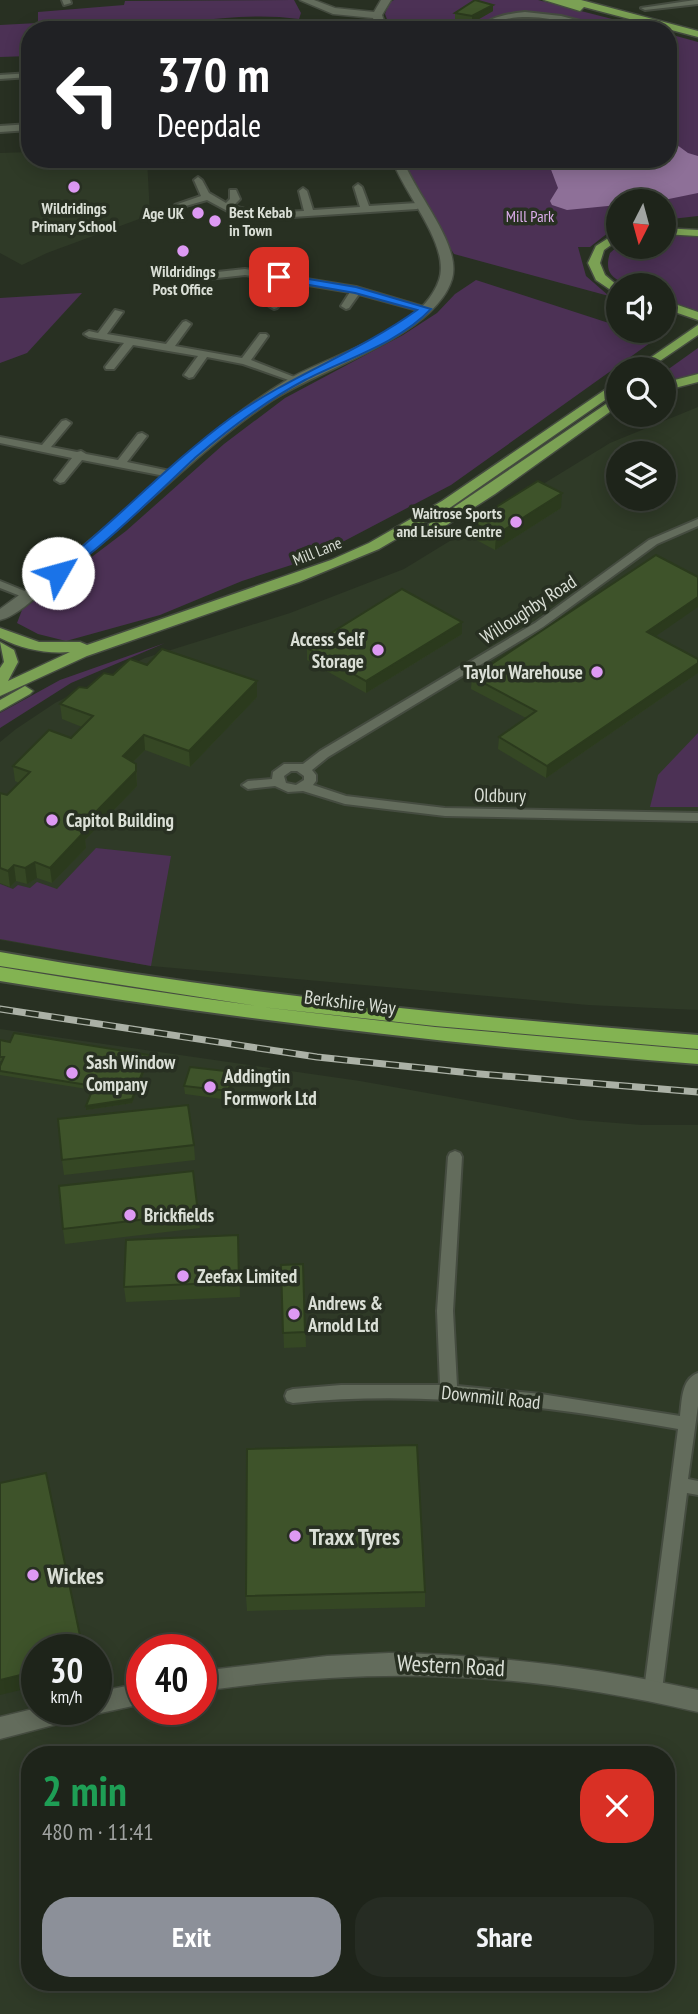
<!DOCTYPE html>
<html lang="en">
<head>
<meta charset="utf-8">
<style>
	body { margin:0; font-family:"PT Sans Narrow",sans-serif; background:#262c23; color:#f1f3f6; height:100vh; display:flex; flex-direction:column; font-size:26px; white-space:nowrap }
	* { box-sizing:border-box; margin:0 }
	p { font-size:23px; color:#a1a4a2 }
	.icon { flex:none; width:38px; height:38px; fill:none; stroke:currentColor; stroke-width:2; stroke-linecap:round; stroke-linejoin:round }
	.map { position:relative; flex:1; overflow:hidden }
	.side { position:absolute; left:21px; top:1746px; width:654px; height:245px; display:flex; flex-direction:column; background:#1e241a; border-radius:28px; box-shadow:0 4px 18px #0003,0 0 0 2px #3c4139 }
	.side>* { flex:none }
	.banner { position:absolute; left:21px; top:21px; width:656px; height:147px; border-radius:28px; box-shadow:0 4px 18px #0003,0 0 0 2px #3c4139; background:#202124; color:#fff; overflow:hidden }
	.needle { width:46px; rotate:186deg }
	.tools { position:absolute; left:606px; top:189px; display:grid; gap:14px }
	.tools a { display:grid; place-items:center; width:70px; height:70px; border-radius:50%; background:#1e241a; box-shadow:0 4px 18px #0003,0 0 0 2px #3c4139; font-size:35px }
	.speed { position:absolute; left:21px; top:1634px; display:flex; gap:14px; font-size:35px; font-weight:700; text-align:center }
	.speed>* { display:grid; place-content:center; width:91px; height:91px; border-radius:50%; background:#1e241a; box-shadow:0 4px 18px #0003,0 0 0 2px #3c4139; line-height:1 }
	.speed small { font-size:18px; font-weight:400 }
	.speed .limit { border:10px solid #d22; background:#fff; color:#111 }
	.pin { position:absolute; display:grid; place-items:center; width:60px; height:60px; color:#fff; margin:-30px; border-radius:14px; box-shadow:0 4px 10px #0006 }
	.me { position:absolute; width:77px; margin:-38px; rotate:52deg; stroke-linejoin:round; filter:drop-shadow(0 0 5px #0008) }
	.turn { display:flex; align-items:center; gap:24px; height:147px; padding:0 21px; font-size:32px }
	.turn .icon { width:91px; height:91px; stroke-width:2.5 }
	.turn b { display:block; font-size:49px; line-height:60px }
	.round { display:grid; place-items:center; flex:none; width:74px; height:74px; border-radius:28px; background:#262c23 }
	.head { display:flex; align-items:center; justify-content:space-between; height:119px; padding:0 21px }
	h1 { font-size:42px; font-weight:700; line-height:52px; color:#1e9e55 }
	.button { display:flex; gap:14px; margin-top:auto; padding:14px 21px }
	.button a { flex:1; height:80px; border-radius:28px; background:#8c9099; color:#fff; font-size:28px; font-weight:700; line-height:80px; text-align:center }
	.button a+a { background:#262c23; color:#f1f3f6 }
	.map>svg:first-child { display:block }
	.built { fill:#2f3a27; fill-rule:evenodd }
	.green { fill:#4c3155 }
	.water { fill:#8e7098 }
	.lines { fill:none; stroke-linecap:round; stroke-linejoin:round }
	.stream { stroke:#8e7098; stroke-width:2.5 }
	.minor-casing { stroke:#454c40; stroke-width:4 }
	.tertiary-casing { stroke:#454c40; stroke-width:3 }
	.primary-casing { stroke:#454c40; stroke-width:3 }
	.trunk-casing { stroke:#454c40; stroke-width:4 }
	.minor { fill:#636c5c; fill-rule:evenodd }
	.tertiary { fill:#636c5c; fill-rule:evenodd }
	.primary { fill:#7ba154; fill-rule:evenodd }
	.trunk { fill:#83b352; fill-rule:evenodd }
	.rail-casing { stroke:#abb1a6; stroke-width:7 }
	.rail { stroke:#283022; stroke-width:4.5; stroke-dasharray:13; stroke-linecap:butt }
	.wall { fill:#354724 }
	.shaded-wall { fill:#2b3a1d }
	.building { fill:#3e532a; stroke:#2b3a1d; stroke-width:2 }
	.route { fill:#1a73e8; stroke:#114b97; stroke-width:2 }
	.poi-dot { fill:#dd99f3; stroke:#283022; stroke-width:2.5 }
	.labels { text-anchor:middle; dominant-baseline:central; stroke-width:7; stroke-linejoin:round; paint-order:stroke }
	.far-poi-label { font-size:16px; font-weight:bold; fill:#dadfd6; stroke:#283022 }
	.far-park-label { font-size:16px; fill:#dcadeb; stroke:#283022 }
	.far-street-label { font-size:16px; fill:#dadfd6; stroke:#283022 }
	.street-label { font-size:19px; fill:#dadfd6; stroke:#283022 }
	.poi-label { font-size:19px; font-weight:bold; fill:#dadfd6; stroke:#283022; text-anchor:start }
	.near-poi-label { font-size:23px; font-weight:bold; fill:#dadfd6; stroke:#283022; text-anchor:start }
	.near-street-label { font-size:23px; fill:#dadfd6; stroke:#283022 }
</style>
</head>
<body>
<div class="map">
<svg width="698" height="2014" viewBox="0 0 698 2014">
	<rect width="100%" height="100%" fill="#283022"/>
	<g class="built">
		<path d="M30,152V159H147L150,215L47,253L22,265L0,253V153Z"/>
		<path d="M698,407V1010L588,1005L151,966L0,940V742L16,729L55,703L145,658L290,613L404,569L610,443ZM618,453H663V499H618Z"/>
		<path d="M0,1029L360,1081L578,1120L642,1125H698V2014H0ZM37,1650H96V1710H37ZM142,1650H201V1710H142ZM30,1755H667V1983H30Z"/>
	</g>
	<g class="green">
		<path d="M294,0L301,13L299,19C241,11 180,24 122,30C92,33 60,30 30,30V56L0,57V25L38,23V12L124,5L125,1Z"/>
		<path d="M394,0H538L655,30H391L385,14L389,3Z"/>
		<path d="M669,34L698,42V216L663,220V201H618V225L590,247H578L586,276L609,296L454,254C439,230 404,187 406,159H668Z"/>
		<path d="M663,233L698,236V314L663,301V285C642,285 598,289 610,253L618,246L663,247Z"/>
		<path d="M476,280L618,326V331H633L657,338L451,485L310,559L242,581L160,615L66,641L38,634L17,623L22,610L126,531L224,444L285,398L403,335L437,313L455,294Z"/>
		<path d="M82,293L27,353L0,363V298Z"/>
		<path d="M698,348V376L663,384V373Z"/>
		<path d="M165,643L71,683L0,728V713L60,680Z"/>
		<path d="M698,733V807H650L658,775Z"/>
		<path d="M96,848L171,856L151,966L0,939V884L13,889L18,885L30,888L37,882L57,889Z"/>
	</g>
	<path class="water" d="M669,139L688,153L698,156V193L659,201H618V205L567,210L552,205L550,201L558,188L547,159H668Z"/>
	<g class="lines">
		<path class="stream" d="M668,71L677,69"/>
		<defs>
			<g id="minor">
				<path d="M62,0H70L71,3L64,5Z"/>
				<path d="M695,0H698V4L645,10L641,8Z"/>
				<path d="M525,12L561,16L615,30C585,30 557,17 528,17C517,17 505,18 495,23C487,27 485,30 475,30C490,17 506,14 525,12Z"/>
				<path d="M30,73V77L0,79V75Z"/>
				<path d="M30,124V130L0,132V126Z"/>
				<path d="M198,177L202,180L209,193L226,203L230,199V190H236L240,199L233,206L261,213L304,211L299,191L303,188L307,191L313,210L360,207L354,187L358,184L362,187L369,206L417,203L422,206L417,209L261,219L233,214L207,200L175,209V205L201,196L194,180Z"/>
				<path d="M245,269L356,287L430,309L425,312L359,294L349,308L346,309L341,306L350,292L296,283L277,308L274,309L269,306L287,282L245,275L208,279L203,276L208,273Z"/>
				<path d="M115,310L123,312L107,334L166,344L183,322L186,321L191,324L175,346L242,358L260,334H266L268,336L251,360L302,380L297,383L243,364L207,357L193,377L189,378L184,375L198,356L133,345L114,369H106L105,367L124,343L89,337L84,334L89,331L98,333Z"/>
				<path d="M66,420L71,423L51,447L77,452L81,451L86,454L118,460L138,434L142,433L147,436L127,462L170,471L175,474L170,477L82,460L64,482L60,483L55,480L72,458L0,443V437L42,445L62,421Z"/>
				<path d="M698,519V526L657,544L543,627L328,757L312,770L316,775V781L313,785L346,796L445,808L698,813V821L445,816L345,804L303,791L288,792L275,786L248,789L242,785L248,781L272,779L273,772L284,764H303L320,751L535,623L649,540ZM291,771H297L304,776V780L296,785L286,783L284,776Z"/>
				<path d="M0,581L32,594L34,596L28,599L0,588Z"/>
				<path d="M455,1151L460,1153L462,1157L453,1311L457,1386L541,1394L680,1416C682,1401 681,1379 698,1373V1406L688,1479L698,1481V1495L687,1493L662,1690L659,1696L653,1698L647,1696L644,1690L678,1429C550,1406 423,1390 293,1403L287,1401L285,1396L287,1391L293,1389L341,1385H440L437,1311L448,1157L450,1153Z"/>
			</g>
			<g id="tertiary">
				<path d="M300,0H314L335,8L374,12L381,0H391L382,15L387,30H377L373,18L333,14Z"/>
				<path d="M392,159H403C414,193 462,244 452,279C435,336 319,369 271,401C191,455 125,529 48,587C34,598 17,616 0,620V609C39,581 77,552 113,521C169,471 223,419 287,380C331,354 421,333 439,280C451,245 403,193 392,159Z"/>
				<path d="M389,1653C494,1655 595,1667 698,1690V1712C522,1671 380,1666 201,1691V1671L327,1656Z"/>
				<path d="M142,1683V1704L96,1714L88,1710H96V1692Z"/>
				<path d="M37,1708L80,1710L77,1718L69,1721L0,1739V1717Z"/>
			</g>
			<g id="primary">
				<path d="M544,0H581L698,31V37L584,7L580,11Z"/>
				<path d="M663,228L698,230V236L663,234Z"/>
				<path d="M618,232V240L604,250L600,263L605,275L618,286V295L596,280L588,263L596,246Z"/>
				<path d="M663,300L698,312V320L663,308Z"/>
				<path d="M698,325V335L648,369H634Z"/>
				<path d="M698,374V382L663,391V383Z"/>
				<path d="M618,381V391L451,507L379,549L299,582L87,656L0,696V668L4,662L0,642L14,650L18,662L8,681L70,652C45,654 22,649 0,638V628L39,642H80L87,645L331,560L369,543L442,501Z"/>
				<path d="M618,396V406L495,494L439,530H429V524Z"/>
				<path d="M25,686L33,691L30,694L0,711V700Z"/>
			</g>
			<path id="trunk" d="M0,952C231,993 464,1017 698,1035V1049L435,1026L261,1007L435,1027L698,1050V1064C464,1046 232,1019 0,981V967C85,981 171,994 257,1006L0,966Z"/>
		</defs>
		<use href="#minor" class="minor-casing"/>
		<use href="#tertiary" class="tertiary-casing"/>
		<use href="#primary" class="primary-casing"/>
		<use href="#trunk" class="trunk-casing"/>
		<use href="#minor" class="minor"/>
		<use href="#tertiary" class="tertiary"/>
		<use href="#primary" class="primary"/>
		<use href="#trunk" class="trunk"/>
		<defs>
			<path id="rail" d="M0,1009L317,1057L480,1074L698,1092"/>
		</defs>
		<use href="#rail" class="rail-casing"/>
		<use href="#rail" class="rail"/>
	</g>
	<g class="wall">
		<path d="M493,11L472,23L455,20V13Z"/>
		<path d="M561,508L495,550L471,537L472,522Z"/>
		<path d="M462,634L366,693L307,660V648Z"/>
		<path d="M656,636L698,659V673L546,778L498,749L499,737L526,718L471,689L472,677Z"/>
		<path d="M113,675L257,697L190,767L145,750L133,762L136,764L137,786L85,840L86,848L52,883L37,878L27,884L16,881L10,887L0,883V793L7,795L19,783L15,781L13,766L71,738L82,727L62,719L60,704Z"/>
		<path d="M0,1040L149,1055V1059L132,1103L86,1110V1106L93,1090L0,1075V1066L2,1061H0Z"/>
		<path d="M234,1072V1080L229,1100L185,1094L184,1086Z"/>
		<path d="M194,1145L195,1160L64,1175L62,1160Z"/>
		<path d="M198,1213L200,1228L65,1244L63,1229Z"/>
		<path d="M239,1251L240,1297L126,1302L124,1287Z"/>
		<path d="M303,1264L306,1347L284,1348L281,1265Z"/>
		<path d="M425,1592V1607L247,1611L246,1596Z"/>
	</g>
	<g class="shaded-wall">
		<path d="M493,5V11L472,23V16Z"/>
		<path d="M562,493L561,508L495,550L496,535Z"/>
		<path d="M698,597V607L646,643L647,632Z"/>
		<path d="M462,622V634L366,693V681Z"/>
		<path d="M698,663V673L546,778L547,766Z"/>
		<path d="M257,681V697L190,767L189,751Z"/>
		<path d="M144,735L145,750L124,771L123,756Z"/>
		<path d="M136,771L137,786L85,840L86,848L52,883L50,868L78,830Z"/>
		<path d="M35,862L37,878L27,884L25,868Z"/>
		<path d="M14,865L16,881L10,887L8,871Z"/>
		<path d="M149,1055V1059L132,1103L86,1110V1106Z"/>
		<path d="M234,1072V1080L229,1100L228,1091Z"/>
		<path d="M37,1671V1686L0,1695V1680Z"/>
	</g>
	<g class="building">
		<path d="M475,0L493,5L472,16L455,13Z"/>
		<path d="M538,481L562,493L496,535L472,522Z"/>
		<path d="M656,555L698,577V597L647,632L698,659V663L547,766L499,737L536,711L472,677Z"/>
		<path d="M402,589L462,622L366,681L307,648Z"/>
		<path d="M162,649L257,681L189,751L144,735L123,756L136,764V771L78,830L84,832L50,868L35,862L25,868L14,865L8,871L0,868V793L7,795L30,772L13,766L49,730L71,738L93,716L60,704L79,687L87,688L104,673L113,675L130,659L147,665Z"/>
		<path d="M14,1033L149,1055L132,1099L86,1106L94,1086L0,1071V1066L4,1057H0V1040L10,1042Z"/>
		<path d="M190,1067L234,1072L228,1091L184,1086Z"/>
		<path d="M188,1105L194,1145L62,1160L58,1119Z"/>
		<path d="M193,1171L198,1213L63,1229L59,1186Z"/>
		<path d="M238,1235L239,1282L124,1287L126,1240Z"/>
		<path d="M303,1264L305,1332L283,1333L281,1265Z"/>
		<path d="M417,1445L425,1592L246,1596L247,1449Z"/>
		<path d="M46,1473L83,1650H37V1671L0,1680V1483Z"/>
	</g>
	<path class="route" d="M279,274L356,287L431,309C399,343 346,359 305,380C267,400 229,429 196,457C175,476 72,579 54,575V570C115,522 169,463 232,417C291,375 359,352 417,310L355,293L275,279L273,277Z"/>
	<g class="poi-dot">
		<circle cx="74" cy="187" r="7"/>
		<circle cx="198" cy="213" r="7"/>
		<circle cx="215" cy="221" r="7"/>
		<circle cx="183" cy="251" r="7"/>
		<circle cx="516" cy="522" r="7"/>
		<circle cx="378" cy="650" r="7"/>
		<circle cx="597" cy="672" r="7"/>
		<circle cx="52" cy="820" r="7"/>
		<circle cx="72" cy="1073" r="7"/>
		<circle cx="210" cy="1087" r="7"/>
		<circle cx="130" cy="1215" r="7"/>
		<circle cx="183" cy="1276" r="7"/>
		<circle cx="294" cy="1314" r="7"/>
		<circle cx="295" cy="1536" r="7"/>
		<circle cx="33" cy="1575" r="7"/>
	</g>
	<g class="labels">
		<g class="far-poi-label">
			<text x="74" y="208">Wildridings<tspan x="74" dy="18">Primary School</tspan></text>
			<text x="229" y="212" text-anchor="start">Best Kebab<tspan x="229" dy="18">in Town</tspan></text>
			<text x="184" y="213" text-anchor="end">Age UK</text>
			<text x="183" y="271">Wildridings<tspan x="183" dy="18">Post Office</tspan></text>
			<text x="502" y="513" text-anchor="end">Waitrose Sports<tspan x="502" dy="18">and Leisure Centre</tspan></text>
		</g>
		<g class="far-park-label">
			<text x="530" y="216">Mill Park</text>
		</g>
		<g class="far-street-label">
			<text transform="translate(317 551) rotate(-22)">Mill Lane</text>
		</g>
		<g class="street-label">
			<text transform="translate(528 609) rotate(-33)">Willoughby Road</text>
			<text transform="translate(500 795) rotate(1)">Oldbury</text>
			<text transform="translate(350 1002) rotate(7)">Berkshire Way</text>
			<text transform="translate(491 1397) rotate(6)">Downmill Road</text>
		</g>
		<g class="poi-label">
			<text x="364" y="639" text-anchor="end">Access Self<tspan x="364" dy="22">Storage</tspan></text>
			<text x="583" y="672" text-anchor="end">Taylor Warehouse</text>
			<text x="66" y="820">Capitol Building</text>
			<text x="86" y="1062">Sash Window<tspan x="86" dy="22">Company</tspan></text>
			<text x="224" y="1076">Addingtin<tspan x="224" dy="22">Formwork Ltd</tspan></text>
			<text x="144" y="1215">Brickfields</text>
			<text x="197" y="1276">Zeefax Limited</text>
			<text x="308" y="1303">Andrews &amp;<tspan x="308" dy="22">Arnold Ltd</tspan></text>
		</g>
		<g class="near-poi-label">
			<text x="309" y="1536">Traxx Tyres</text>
			<text x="47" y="1575">Wickes</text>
		</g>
		<g class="near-street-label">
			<text transform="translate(451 1665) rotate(3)">Western Road</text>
		</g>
	</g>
</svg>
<div class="tools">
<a><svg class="needle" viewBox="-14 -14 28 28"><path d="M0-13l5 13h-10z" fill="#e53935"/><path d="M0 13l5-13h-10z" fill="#a1a4a2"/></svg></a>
<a><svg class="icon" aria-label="sound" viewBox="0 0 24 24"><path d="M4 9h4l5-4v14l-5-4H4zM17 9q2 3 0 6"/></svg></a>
<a><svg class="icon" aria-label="search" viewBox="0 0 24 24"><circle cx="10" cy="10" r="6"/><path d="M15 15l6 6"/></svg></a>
<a><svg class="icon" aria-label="layers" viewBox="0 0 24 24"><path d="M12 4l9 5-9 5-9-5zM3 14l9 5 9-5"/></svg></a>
</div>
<div class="speed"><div>30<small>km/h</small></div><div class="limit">40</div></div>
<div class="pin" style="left:279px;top:277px;background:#d93025"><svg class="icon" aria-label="arrive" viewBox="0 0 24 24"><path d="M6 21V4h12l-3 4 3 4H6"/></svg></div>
<svg class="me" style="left:58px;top:573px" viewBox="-20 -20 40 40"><circle r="19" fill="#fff"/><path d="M0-13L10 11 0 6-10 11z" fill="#1a73e8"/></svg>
<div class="banner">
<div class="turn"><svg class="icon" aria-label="left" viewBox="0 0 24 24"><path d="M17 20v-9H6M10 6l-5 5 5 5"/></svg><div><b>370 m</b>Deepdale</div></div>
</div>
<section class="side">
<div class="head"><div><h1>2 min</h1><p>480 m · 11:41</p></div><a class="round" style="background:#d93025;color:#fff"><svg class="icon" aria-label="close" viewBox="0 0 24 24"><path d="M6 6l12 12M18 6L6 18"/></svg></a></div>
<div class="button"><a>Exit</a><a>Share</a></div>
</section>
</div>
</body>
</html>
